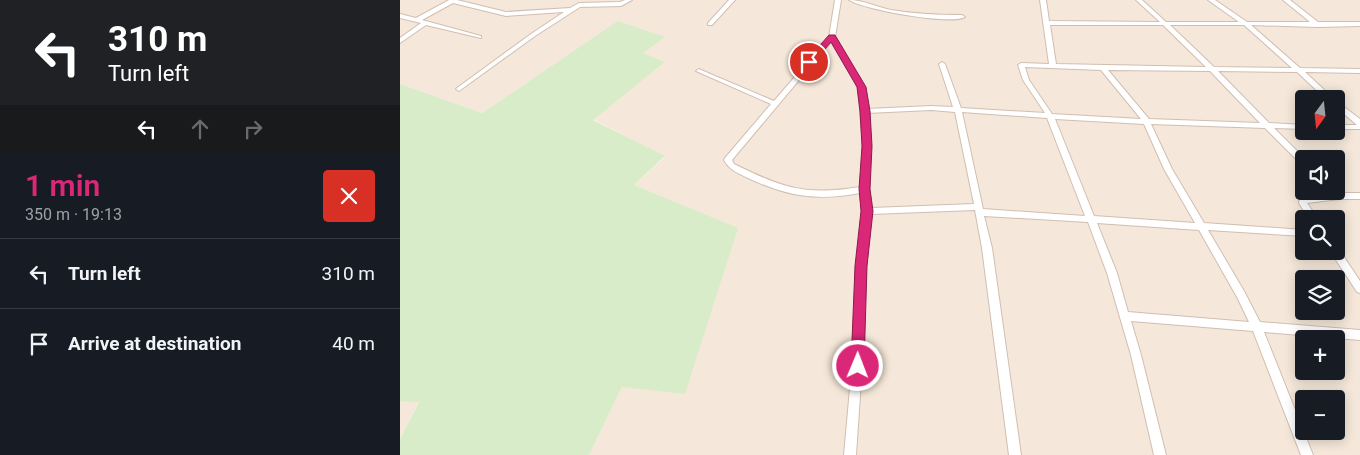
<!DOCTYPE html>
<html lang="en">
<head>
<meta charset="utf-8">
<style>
	body { margin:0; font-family:Roboto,sans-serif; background:#20242c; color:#f1f3f6; height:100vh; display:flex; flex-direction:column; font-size:19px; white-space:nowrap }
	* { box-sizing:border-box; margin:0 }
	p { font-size:16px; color:#9ea1a6 }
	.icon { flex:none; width:28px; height:28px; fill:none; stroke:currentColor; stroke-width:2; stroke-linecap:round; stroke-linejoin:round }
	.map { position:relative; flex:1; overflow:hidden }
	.panel { display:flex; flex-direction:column; background:#171b24; width:400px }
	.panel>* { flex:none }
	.banner { background:#202124; color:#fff; overflow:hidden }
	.needle { width:32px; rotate:195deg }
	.buttons { position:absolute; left:895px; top:90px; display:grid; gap:10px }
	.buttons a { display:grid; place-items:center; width:50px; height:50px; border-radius:5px; background:#171b24; box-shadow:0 2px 12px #0003; font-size:25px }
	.pin { position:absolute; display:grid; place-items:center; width:42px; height:42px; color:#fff; margin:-21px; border:2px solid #fff; border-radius:50%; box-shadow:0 1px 5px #0007 }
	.me { position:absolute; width:55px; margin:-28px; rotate:1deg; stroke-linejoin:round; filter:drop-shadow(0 0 4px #0008) }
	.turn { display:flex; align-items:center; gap:18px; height:105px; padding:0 25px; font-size:22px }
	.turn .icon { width:65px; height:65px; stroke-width:2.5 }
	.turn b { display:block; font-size:35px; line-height:42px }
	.lanes { display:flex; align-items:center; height:48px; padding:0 25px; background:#0003; justify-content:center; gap:25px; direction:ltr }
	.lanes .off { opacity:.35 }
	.round { display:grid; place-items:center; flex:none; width:52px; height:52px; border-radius:5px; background:#20242c }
	.headline { display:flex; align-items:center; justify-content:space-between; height:85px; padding:0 25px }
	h1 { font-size:30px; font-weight:600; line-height:38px; color:#db2777 }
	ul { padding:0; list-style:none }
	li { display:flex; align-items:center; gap:15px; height:70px; padding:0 25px; border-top:1px solid #363941 }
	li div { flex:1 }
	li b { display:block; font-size:19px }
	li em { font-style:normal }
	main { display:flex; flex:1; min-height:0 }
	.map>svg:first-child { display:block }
	.residential { fill:#f5e8da; fill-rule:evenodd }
	.green { fill:#d8ecc9 }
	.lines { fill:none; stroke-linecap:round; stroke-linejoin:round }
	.street-casing { stroke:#d1beb0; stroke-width:2 }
	.street { fill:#fff; fill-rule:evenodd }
	.route { fill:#db2777; stroke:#8e194d }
</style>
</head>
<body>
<main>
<section class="panel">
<div class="banner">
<div class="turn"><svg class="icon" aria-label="left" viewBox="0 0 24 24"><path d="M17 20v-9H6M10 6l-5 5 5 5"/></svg><div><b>310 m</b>Turn left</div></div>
<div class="lanes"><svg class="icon" aria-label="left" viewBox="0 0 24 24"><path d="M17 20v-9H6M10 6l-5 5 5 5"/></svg><svg class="icon off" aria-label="ahead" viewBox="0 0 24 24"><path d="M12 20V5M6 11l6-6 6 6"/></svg><svg class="icon off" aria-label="right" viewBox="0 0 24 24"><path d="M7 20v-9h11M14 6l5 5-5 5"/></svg></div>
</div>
<div class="headline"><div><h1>1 min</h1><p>350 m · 19:13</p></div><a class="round" style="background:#d93025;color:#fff"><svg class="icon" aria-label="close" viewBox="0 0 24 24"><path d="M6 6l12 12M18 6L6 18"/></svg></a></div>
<ul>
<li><svg class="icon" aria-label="left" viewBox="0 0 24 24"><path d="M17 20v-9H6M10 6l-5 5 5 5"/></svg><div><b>Turn left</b></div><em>310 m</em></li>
<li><svg class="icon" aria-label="arrive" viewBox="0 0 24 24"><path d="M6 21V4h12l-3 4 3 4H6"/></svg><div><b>Arrive at destination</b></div><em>40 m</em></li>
</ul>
</section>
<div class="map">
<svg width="960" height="455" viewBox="0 0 960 455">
	<rect width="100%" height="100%" fill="#fdf6ec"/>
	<g class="residential">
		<path d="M0,0H960V455H189L222,387L338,229L234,185L265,157L193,119L264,63L242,53L264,37L218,22L82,113L0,84ZM904,99H936V131H904ZM904,159H936V191H904ZM904,219H936V251H904ZM904,279H936V311H904ZM904,339H936V371H904ZM904,399H936V431H904Z"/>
		<path d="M0,401H19L0,439Z"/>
	</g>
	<path class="green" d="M218,21L265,37L243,53L265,62L193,120L265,156L234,185L338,228L285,394L222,387L189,455H0V439L19,402L0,401V84L82,113Z"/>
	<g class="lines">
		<defs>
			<g id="street">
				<path d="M49,0H57L106,12L170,8L179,3L220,2L225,0H232L221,6L180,7L135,36L59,91L56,89L57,88L131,34L164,12L106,16L53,3L22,20L81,36V38L26,25L0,43V38L21,23L0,18V14L16,18Z"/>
				<path d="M329,0H335L312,25H308V23Z"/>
				<path d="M435,0H441L435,37L464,87L467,109L531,106L553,107L539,64L542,62L545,64L561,108L645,113L623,80L618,65L621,63L649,64L640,0H646L649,21L760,22L736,0H742L766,22H839L808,0H815L847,22H910L883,0H890L918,22H960V26L918,27L851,25L900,68L960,69V73L905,72L934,99H926L897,72L818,71L869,123L904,125V129L874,128L905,159H904V165L901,164L865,128L751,124L772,169L804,223L904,230V236L808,230L844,291L860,322L960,330V340L864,332L913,455H901L853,331L731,321L741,355L766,455H754L731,355L707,273L688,222L584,216L592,248L621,455H609L582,248L575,210L471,214L466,266L462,366L456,455H444L452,366L456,266L463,211L460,193C416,201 389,197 348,178C338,173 329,170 324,160L325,158L371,104L296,71L299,69L301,70L374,101L429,37ZM650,25H763L806,67L656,64ZM770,25H844L892,68L814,67ZM431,42L458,87L463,146L460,187C405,196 383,188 334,164L332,160ZM625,67L701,70L741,119L652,114L629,80ZM708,70L810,71L860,123L749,119ZM531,110L555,112L574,204L471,208L468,189L471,146L467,113ZM562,112L647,118L685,216L583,209ZM655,119L744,124L764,169L795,223L694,216ZM697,223L799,230L837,297L849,322L728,312L717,273Z"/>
				<path d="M449,0C463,0 477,7 491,10C515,14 538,15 562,15L565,17C550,25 465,10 449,0Z"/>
				<path d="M936,101L960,119V129H936V125H957L936,107Z"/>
				<path d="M939,193H960V199H939L907,203L918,219H909L899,203L900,198L903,197Z"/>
				<path d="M936,248H938L960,281V293L957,292L932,254L931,251H936Z"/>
			</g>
		</defs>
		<use href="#street" class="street-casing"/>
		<use href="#street" class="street"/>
	</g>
	<path class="route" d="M429,35H435L466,87L470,111L472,146L470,189L473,211L467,266L464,366L462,371L458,373L453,371L451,366L455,266L461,211L459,189L462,146L460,111L457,87L431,42L412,64L405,62Z"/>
</svg>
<div class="buttons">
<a><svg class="needle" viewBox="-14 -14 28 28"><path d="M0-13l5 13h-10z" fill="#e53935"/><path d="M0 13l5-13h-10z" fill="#9ea1a6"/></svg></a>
<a><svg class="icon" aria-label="sound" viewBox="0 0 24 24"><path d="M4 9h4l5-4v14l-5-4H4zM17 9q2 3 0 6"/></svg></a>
<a><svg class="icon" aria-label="search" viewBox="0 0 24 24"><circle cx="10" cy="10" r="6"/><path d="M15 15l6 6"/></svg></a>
<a><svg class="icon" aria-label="layers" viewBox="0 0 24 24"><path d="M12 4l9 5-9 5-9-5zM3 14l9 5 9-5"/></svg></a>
<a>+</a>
<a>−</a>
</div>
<div class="pin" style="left:409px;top:62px;background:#d93025"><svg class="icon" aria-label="arrive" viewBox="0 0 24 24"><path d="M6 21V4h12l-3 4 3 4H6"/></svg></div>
<svg class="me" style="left:458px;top:366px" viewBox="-20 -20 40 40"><circle r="17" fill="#db2777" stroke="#fff" stroke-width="3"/><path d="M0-11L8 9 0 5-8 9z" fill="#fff"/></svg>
</div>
</main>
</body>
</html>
